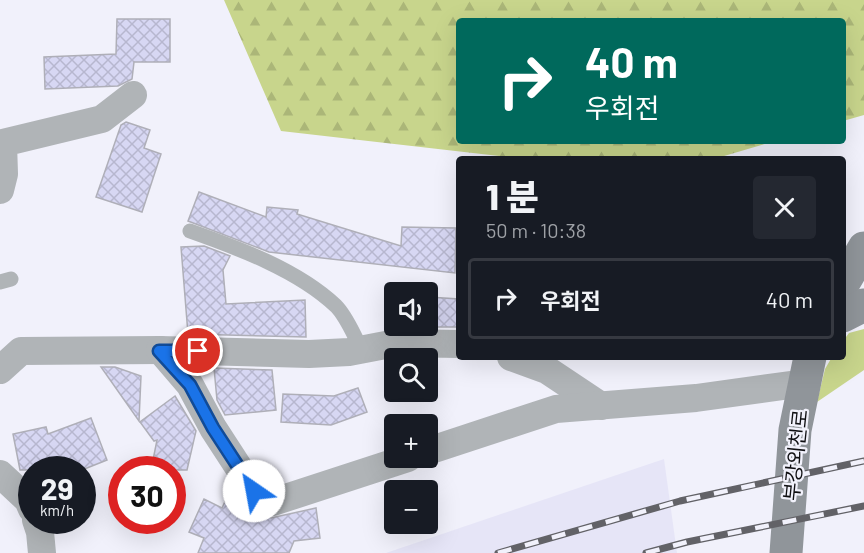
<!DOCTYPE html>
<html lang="ko">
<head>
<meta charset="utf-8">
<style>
	body { margin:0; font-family:Barlow,"Noto Sans KR",sans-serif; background:#242831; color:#f1f3f6; height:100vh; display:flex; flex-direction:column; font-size:22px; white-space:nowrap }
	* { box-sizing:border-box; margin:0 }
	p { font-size:20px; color:#9ea1a6 }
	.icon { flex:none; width:33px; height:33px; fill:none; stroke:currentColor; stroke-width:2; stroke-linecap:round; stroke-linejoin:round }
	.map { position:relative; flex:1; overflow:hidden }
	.panel { position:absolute; left:456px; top:156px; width:390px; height:204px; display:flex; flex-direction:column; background:#171b24; border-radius:6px; box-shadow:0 6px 24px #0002 }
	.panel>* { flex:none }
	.top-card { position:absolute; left:456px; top:18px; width:390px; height:126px; border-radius:6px; box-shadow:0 6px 24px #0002; background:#00695c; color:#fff; overflow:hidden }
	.fabs { position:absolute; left:384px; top:282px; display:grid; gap:12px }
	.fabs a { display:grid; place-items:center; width:54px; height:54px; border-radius:6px; background:#171b24; box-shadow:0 6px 24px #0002; font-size:30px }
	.speed { position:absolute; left:18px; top:456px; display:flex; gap:12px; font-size:30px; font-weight:700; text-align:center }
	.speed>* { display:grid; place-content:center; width:78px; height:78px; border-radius:50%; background:#171b24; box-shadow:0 6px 24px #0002; line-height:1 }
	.speed small { font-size:15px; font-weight:400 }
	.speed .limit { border:9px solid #d22; background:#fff; color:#111 }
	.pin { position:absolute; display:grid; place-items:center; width:51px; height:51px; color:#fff; margin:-26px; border:3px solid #fff; border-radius:50%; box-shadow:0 2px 6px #0007 }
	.me { position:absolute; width:66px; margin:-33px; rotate:327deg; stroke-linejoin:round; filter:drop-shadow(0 0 4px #0008) }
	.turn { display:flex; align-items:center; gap:21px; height:126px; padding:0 30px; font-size:27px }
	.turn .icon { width:78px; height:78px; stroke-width:2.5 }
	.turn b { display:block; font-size:42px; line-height:51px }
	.round { display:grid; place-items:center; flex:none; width:63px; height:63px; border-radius:6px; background:#242831 }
	.summary { display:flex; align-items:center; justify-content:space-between; height:102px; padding:0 30px }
	h1 { font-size:36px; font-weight:800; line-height:45px }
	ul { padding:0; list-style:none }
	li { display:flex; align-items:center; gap:18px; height:81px; margin:0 12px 9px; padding:0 18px; border:3px solid #363941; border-radius:6px }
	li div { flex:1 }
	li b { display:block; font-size:22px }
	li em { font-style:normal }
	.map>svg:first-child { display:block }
	.built { fill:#e6e5f7 }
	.green { fill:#c8d58c }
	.forest { fill:url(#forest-firs) }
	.building { fill:url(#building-cross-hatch); stroke:#afafb8; stroke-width:1.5 }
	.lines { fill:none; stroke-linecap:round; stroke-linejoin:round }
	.service { stroke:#b0b4b7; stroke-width:15 }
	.minor { stroke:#b0b4b7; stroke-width:28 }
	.secondary { stroke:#90959a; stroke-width:33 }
	.rail-casing { stroke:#626267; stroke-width:7 }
	.rail { stroke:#f1f1fb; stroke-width:4.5; stroke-dasharray:14; stroke-linecap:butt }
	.route-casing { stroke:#114b97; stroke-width:15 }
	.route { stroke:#1a73e8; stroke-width:10 }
	.labels { text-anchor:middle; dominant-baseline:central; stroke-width:4.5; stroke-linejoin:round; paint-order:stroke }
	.street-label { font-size:20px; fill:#0f0f12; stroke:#f1f1fb }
</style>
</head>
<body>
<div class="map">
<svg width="864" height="553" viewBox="0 0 864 553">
	<defs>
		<pattern id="forest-firs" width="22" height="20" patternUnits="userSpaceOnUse" patternTransform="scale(1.5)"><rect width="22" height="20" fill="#c8d58c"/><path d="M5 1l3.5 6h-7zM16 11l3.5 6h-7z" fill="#abb678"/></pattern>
		<pattern id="building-cross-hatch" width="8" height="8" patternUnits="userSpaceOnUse" patternTransform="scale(1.5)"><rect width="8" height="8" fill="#d7d7f3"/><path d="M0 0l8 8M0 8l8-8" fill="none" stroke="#b7b7cf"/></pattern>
	</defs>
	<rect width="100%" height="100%" fill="#f1f1fb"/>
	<path class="built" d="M664,459L677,553H386Z"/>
	<path class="green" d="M864,329V370L817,402L825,369L832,357H843V341L849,333Z"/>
	<path class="forest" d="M224,0H864V115L843,121V21H459V141H775L714,159H525L281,131Z"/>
	<g class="building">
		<path d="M117,19H170V62H134L132,79L118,86L45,89L44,57L116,54Z"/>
		<path d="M126,122L150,130L144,148L161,154L142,212L96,197L121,125Z"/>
		<path d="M199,192L266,217L267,207L298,210L297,214L401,246L402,227L456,228L455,273L269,252L188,221Z"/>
		<path d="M204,246L230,256L223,270L226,304L305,300L306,337L188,334L181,247Z"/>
		<path d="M428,297L459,299L457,327H399L428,326Z"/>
		<path d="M101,367H115L141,376L139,421Z"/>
		<path d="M214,368L272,370L276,410L225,415L217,400Z"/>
		<path d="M358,388L367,412L331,425L281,422L283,394L334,396Z"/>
		<path d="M175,396L196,431L187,470H151L157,440L154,441L140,422Z"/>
		<path d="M91,418L107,460L82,470H20L13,434L46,427L48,434Z"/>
		<path d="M228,495L271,518L316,508L320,538L294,541L289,553H198L204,538L189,532L204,499L222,508Z"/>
	</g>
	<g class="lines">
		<g class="service">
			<path d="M190,231C238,248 298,270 336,306C347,317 354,336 362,350"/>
			<path d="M0,282L11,279"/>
		</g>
		<g class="minor">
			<path d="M0,190L4,174L3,143L102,119L133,95"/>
			<path d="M511,357L547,370L601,406"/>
			<path d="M0,370L21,351L160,350"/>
			<path d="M428,451L556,409L696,398L805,383"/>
			<path d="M408,458L273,502L254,491L213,428L190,385L160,350L309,354L349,352L396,343L459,344"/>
			<path d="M0,474L28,500L32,509"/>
			<path d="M36,520L40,532L42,553"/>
		</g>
		<g class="secondary">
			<path d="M843,284L864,248"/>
			<path d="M843,316L864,305"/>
			<path d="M786,553L795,430L810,357"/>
		</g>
		<defs>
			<g id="rail">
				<path d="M498,553L680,501L864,461"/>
				<path d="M646,553L687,542L864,506"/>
			</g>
		</defs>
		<use href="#rail" class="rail-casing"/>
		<use href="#rail" class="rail"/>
	</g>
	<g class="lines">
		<defs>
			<path id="route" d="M198,351H159L190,385L213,428L254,491"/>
		</defs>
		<use href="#route" class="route-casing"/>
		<use href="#route" class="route"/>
	</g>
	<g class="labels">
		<g class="street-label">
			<text transform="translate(795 455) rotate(-84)">부강외천로</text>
		</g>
	</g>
</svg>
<div class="fabs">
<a><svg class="icon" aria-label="sound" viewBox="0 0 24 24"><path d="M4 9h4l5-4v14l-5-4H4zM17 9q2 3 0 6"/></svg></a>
<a><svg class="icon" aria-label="search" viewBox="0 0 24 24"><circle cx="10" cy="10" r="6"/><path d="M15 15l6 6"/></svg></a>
<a>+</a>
<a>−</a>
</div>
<div class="speed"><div>29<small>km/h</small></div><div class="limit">30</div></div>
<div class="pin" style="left:198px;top:351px;background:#d93025"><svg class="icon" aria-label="arrive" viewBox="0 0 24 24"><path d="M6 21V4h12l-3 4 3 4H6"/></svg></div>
<svg class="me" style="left:254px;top:491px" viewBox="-20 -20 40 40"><circle r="19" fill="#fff"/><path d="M0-13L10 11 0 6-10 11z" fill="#1a73e8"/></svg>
<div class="top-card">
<div class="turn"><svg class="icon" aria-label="right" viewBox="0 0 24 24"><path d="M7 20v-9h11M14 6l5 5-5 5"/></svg><div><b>40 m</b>우회전</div></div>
</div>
<section class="panel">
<div class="summary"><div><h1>1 분</h1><p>50 m · 10:38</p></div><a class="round"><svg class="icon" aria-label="close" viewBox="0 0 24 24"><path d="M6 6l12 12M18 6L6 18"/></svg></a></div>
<ul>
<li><svg class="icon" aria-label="right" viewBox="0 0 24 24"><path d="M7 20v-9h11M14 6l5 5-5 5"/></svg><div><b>우회전</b></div><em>40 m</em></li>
</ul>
</section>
</div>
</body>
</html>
